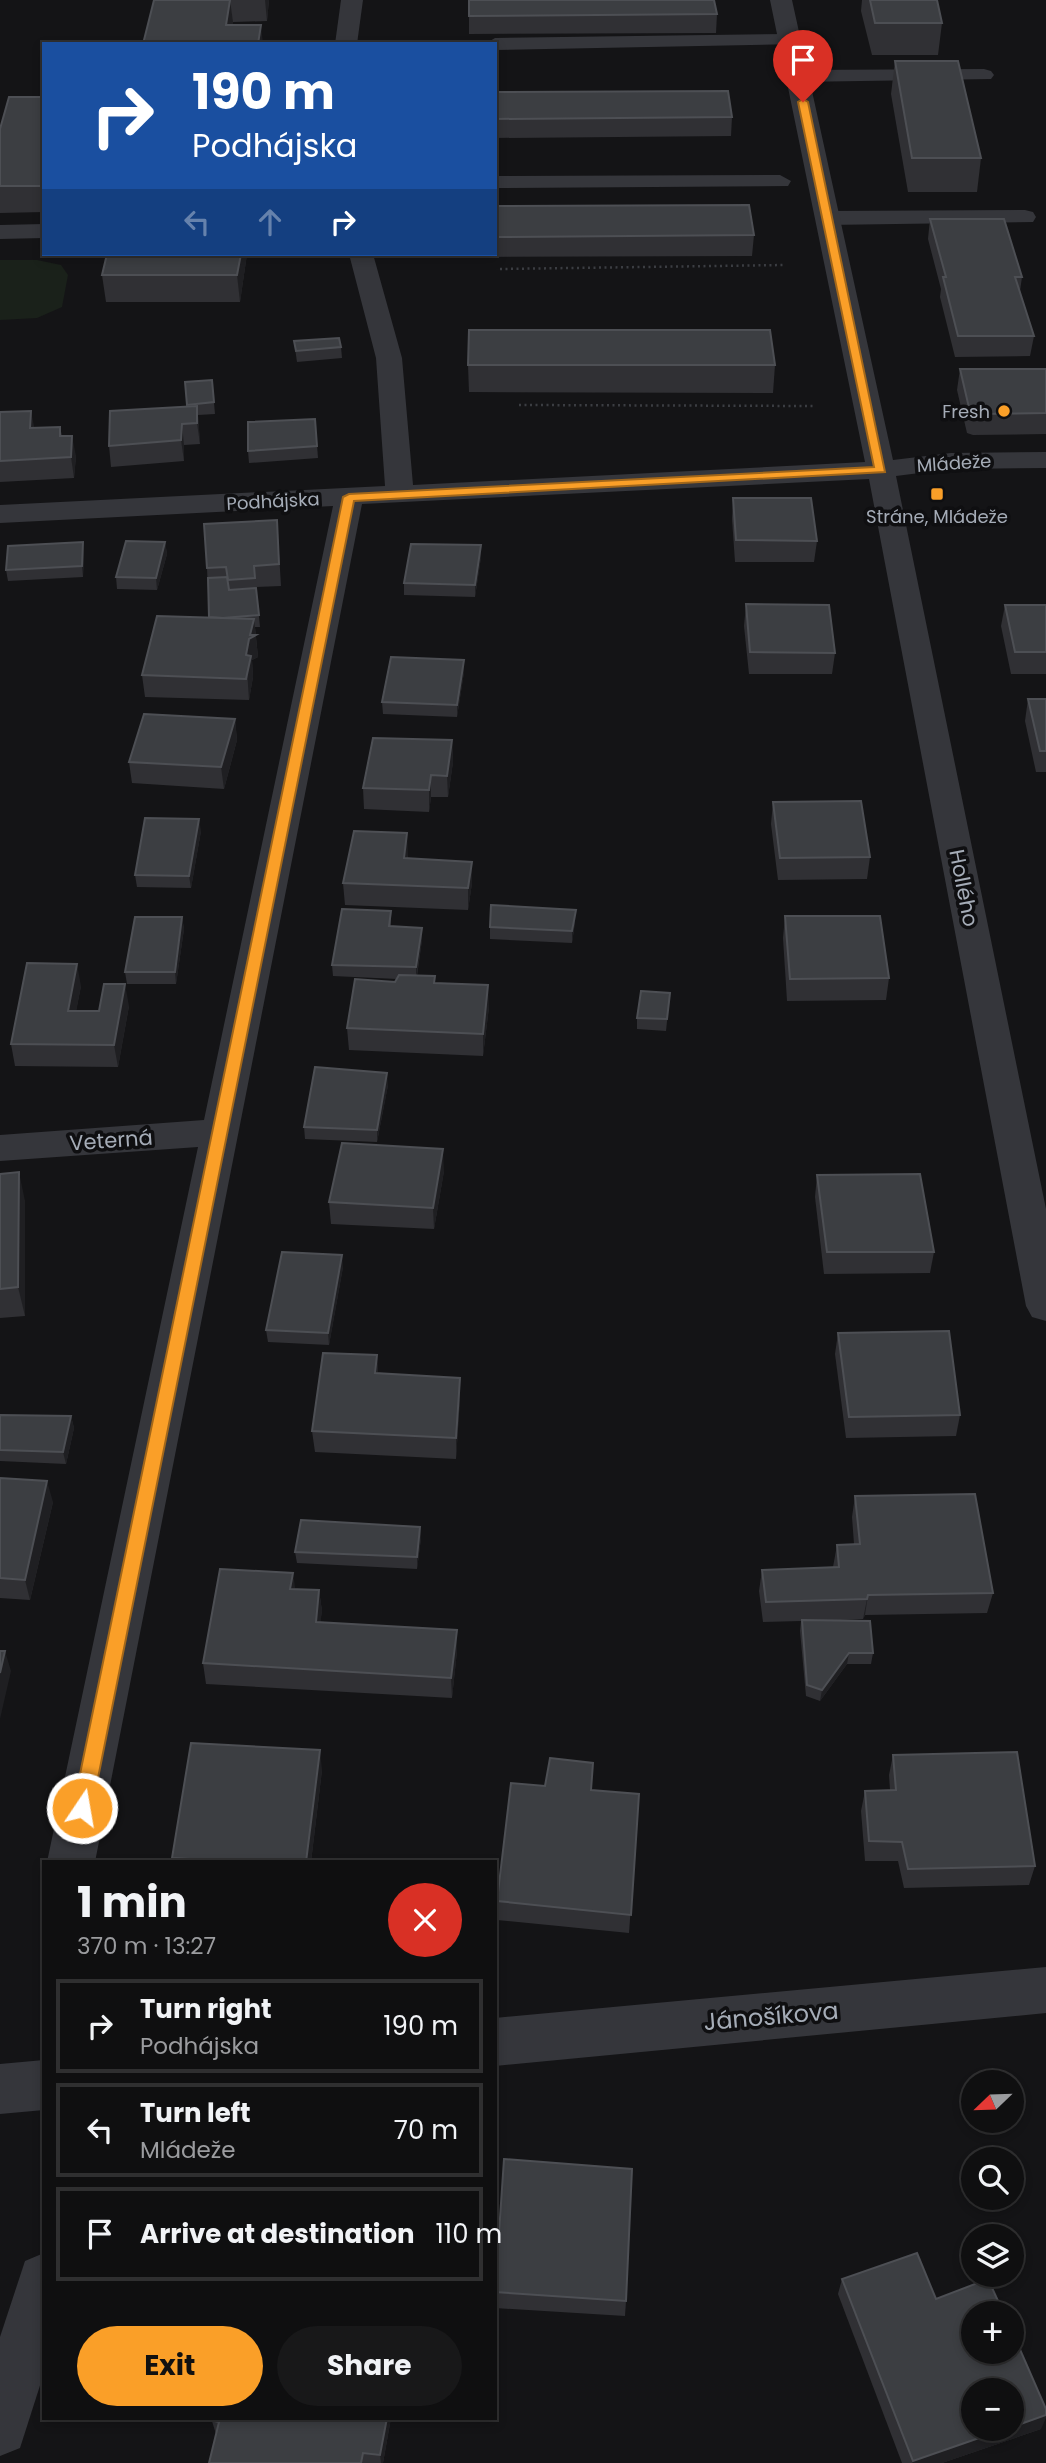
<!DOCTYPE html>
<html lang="en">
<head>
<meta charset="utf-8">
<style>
	body { margin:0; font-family:Poppins,sans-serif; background:#181819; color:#f1f3f6; height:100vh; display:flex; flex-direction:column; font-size:26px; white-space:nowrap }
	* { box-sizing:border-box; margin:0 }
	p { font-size:23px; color:#9b9c9f }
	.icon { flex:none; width:38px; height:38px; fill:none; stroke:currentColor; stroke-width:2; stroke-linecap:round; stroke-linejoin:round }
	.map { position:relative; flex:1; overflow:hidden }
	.side { position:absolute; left:42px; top:1860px; width:455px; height:560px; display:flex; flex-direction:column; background:#0f0f10; border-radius:0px; box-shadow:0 4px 10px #0003,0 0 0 2px #2f2f30 }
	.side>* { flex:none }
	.top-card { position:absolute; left:42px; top:42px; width:455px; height:214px; border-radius:0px; box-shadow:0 4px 10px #0003,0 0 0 2px #2f2f30; background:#1a4fa0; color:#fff; overflow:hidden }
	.needle { width:46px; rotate:247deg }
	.controls { position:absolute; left:961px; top:2070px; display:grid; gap:14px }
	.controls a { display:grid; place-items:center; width:63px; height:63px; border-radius:50%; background:#0f0f10; box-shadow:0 4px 10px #0003,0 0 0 2px #2f2f30; font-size:35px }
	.pin { position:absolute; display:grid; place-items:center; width:60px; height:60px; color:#fff; margin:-72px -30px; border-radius:50% 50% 50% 0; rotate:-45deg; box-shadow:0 0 7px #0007 }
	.pin .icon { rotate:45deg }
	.me { position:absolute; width:77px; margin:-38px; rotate:12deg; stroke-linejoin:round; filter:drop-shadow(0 0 5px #0008) }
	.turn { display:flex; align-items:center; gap:24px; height:147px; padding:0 35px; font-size:32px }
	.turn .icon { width:91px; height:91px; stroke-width:2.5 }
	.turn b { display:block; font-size:49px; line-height:60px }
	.lanes { display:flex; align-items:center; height:66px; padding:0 35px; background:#0003; justify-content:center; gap:35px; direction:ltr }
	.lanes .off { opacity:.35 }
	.round { display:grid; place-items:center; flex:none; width:74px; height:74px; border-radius:37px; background:#181819 }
	.summary { display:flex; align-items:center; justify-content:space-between; height:119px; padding:0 35px }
	h1 { font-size:42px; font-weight:700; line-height:52px }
	.primary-button { display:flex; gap:14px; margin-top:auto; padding:14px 35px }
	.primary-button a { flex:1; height:80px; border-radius:42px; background:#fa9f28; color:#111; font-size:28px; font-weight:700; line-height:80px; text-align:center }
	.primary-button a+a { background:#181819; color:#f1f3f6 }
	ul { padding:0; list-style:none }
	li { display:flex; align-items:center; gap:21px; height:94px; margin:0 14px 10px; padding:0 21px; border:4px solid #2f2f30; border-radius:0px }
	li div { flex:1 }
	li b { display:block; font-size:26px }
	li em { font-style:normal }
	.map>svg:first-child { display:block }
	.green { fill:#1a211a }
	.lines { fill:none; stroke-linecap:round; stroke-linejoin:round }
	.path { stroke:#3b3d42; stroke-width:2.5; stroke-dasharray:2 3.5; stroke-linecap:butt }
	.service { fill:#35363b; fill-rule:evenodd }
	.minor { fill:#35363b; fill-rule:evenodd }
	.wall { fill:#303034 }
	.shaded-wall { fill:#1f1f22 }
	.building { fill:#3c3e42; stroke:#4d4f54; stroke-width:2 }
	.route { fill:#fa9f28; stroke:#a2671a; stroke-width:2 }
	.poi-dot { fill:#fa9f28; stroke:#0f0f11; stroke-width:2.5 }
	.labels { text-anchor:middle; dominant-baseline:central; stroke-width:7; stroke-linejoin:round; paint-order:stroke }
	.far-poi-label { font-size:18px; fill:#a5acb7; stroke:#0f0f11; text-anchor:end }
	.far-street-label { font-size:18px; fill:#a5acb7; stroke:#0f0f11 }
	.street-label { font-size:21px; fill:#a5acb7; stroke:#0f0f11 }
	.near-street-label { font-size:24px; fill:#a5acb7; stroke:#0f0f11 }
</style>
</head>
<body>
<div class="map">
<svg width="1046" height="2463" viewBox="0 0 1046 2463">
	<rect width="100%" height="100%" fill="#141416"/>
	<path class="green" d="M0,260H37L61,265L68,275L62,307L37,318L0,320Z"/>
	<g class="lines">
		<g class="path">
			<path d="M500,269L785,265"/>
			<path d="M519,405L814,406"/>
		</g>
		<g class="service">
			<path d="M789,34L799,40L796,44L495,50V44H485L495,38Z"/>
			<path d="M984,69L991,71L994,75L991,79L797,82L787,76L797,70Z"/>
			<path d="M780,175L791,181L788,186L495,188V176Z"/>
			<path d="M1025,210L1033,212L1036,217L1033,222L827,225L816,218L827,211Z"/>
			<path d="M44,224V238L0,239V225Z"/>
		</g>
		<g class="minor">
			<path d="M341,0H363L357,44H335Z"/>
			<path d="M770,0H792L893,460L951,453L1046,452V468L951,469L896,476L1046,1209V1321L1032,1317L1026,1306L869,479L362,504L95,1862H47L198,1147L0,1161V1135L204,1120L333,506L0,523V505L385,486L376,358L349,254H373L402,358L413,485L865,462Z"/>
			<path d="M1046,1967V2013L495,2066V2018Z"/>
			<path d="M44,2060V2110L0,2114V2064Z"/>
			<path d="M44,2253V2373L20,2448L0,2456V2337L25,2261Z"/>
		</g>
	</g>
	<g class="wall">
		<path d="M154,0H269L267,21L233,22L232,25Z"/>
		<path d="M469,0L717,14L716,33L469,34Z"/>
		<path d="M862,0H937L942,23L938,55H872L861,11Z"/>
		<path d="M895,61L981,158L977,192H908L891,94Z"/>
		<path d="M495,92L732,117L731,136L495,138Z"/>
		<path d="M44,97V212L0,213V129Z"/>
		<path d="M495,206L754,235L752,256L470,257V254H495Z"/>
		<path d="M930,219L1022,277L1020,291L1034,336L1030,356L955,357L940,297L941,289L928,239Z"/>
		<path d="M247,254L240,302H106L102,275Z"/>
		<path d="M294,341L341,347L342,358L297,362Z"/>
		<path d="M468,365H775L773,393L469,392Z"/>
		<path d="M960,369H1046V434L973,435L967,433L957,390Z"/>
		<path d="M212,380L215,414L198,415L200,444L184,445V461L111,467L109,446L187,407L185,382Z"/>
		<path d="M0,412L34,428L60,427L62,436L76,456L74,478L0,482Z"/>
		<path d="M315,419L318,458L249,463L248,451Z"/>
		<path d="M733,498L817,541L814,562H735L732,519Z"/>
		<path d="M277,520L281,586L256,587L260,627H255L258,657L252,660L253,677L249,700L145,697L142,675L209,617L207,568Z"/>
		<path d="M165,542L167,554L157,590L117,589L116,577Z"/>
		<path d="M481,545V557L475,597L404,595V583Z"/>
		<path d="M84,553L83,577L8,581L6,570Z"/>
		<path d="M746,604L835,653L832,674H749L744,626Z"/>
		<path d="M1005,605H1046V674H1011L1001,626Z"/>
		<path d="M464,672L457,717L383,714L382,702Z"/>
		<path d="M1028,699H1046V772H1036L1025,721Z"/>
		<path d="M235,719L237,740L224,789L132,783L129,762Z"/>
		<path d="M452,740L453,762L448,797H431L429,812L364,809L363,788Z"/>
		<path d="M773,802L870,857L867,879L778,880L771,824Z"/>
		<path d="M201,831L191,888L137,887L135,875Z"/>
		<path d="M408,855V858L472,883L468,910L345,905L343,883Z"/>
		<path d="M391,911V926L422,940L417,976H435V983L489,1007L483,1056L349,1050L347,1028L397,979L333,976L332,965Z"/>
		<path d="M785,916L889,978L886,1000L787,1001L783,938Z"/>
		<path d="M182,917L184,929L176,984H127L125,972Z"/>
		<path d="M575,922L572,943L490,939V927Z"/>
		<path d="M81,986L76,1011H99L129,1006L118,1067L15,1066L11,1044Z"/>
		<path d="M670,993L666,1031L637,1029V1018Z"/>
		<path d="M388,1085L377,1142L305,1139L304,1127Z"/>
		<path d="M444,1171L434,1229L331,1224L329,1202Z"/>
		<path d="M0,1174L25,1201V1316L0,1318Z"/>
		<path d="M817,1175L934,1252L930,1273L824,1274L815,1197Z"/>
		<path d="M343,1267L329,1345L268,1342L266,1330Z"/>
		<path d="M838,1333L960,1415L956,1436L846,1438L835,1354Z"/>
		<path d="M377,1355L378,1373L460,1378V1399L456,1459L315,1452L312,1431Z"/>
		<path d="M0,1415L71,1416L74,1428L66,1464L0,1461Z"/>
		<path d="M0,1478L53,1502L30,1600L0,1598Z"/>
		<path d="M855,1496L993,1593L987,1613L865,1615L863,1619L819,1621L873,1653L871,1664H847L820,1701L806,1696L800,1631L801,1621L763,1622L759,1591L762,1570L833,1567L837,1545L854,1544L852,1517Z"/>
		<path d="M420,1527L421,1538L417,1569L297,1563L295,1552Z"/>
		<path d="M295,1589L319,1590L322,1611L320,1622L457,1630V1651L452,1698L206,1684L203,1663Z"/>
		<path d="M893,1755L1035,1866L1029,1885L904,1888L898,1861H865L861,1811L865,1791L890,1790L889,1775Z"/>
		<path d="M322,1770L311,1862H173L172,1858Z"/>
		<path d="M592,1790L639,1794L629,1933L497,1920V1901Z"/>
		<path d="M842,2279L1041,2429L942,2463H902L838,2294Z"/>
		<path d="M495,2288L626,2301L625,2316L495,2308Z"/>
		<path d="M211,2418H391L383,2463H209L216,2434Z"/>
	</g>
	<g class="shaded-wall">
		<path d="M230,0L233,22L229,44L226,25Z"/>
		<path d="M265,0H269L267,21Z"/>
		<path d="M261,25L263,44H258Z"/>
		<path d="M241,254H247L240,302L237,275Z"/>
		<path d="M197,406L199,427L200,444L197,423Z"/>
		<path d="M31,411L35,431L30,428Z"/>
		<path d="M182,424L184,445V461L181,440Z"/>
		<path d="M72,436L76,456L74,478L71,457Z"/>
		<path d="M83,542L84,553L83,577L82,566Z"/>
		<path d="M165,542L167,554L157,590L156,578Z"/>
		<path d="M481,545V557L475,597V585Z"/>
		<path d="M254,619L258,657L252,660L253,677L249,700L246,655Z"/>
		<path d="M464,660V672L457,717V705Z"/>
		<path d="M235,719L237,740L224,789L221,767Z"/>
		<path d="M452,740L453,762L448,797L447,776Z"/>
		<path d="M431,775V797L429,812V790Z"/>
		<path d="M199,819L201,831L191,888L189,876Z"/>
		<path d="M407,833L408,855L405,880L404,858Z"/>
		<path d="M472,862V883L468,910V888Z"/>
		<path d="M576,910L575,922L572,943V931Z"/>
		<path d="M182,917L184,929L176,984L175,972Z"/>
		<path d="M422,928V940L416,979V967Z"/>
		<path d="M77,964L81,986L72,1033L68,1011Z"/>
		<path d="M125,984L129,1006L118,1067L114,1045Z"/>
		<path d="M488,985L489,1007L483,1056V1034Z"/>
		<path d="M387,1073L388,1085L377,1142V1130Z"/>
		<path d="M443,1149L444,1171L434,1229L433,1208Z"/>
		<path d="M19,1172L25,1201V1316L18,1287Z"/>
		<path d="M342,1255L343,1267L329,1345L328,1333Z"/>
		<path d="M377,1355L378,1376L375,1373Z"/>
		<path d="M460,1378V1399L456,1459V1438Z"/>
		<path d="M71,1416L74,1428L66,1464L63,1452Z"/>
		<path d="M47,1481L53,1502L30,1600L25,1580Z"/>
		<path d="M420,1527L421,1538L417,1569V1557Z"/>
		<path d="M293,1573L296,1594L290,1589Z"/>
		<path d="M319,1590L322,1611L318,1642L316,1622Z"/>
		<path d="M868,1595L865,1615L863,1619L867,1599Z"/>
		<path d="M457,1630V1651L452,1698L451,1678Z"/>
		<path d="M5,1651L11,1671L0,1719V1673Z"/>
		<path d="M849,1653L847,1664L820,1701L822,1690Z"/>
		<path d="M320,1750L322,1770L311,1862H306Z"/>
		<path d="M1046,2415V2418L1041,2429L942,2463H912L913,2461L1005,2429H1012V2427Z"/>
		<path d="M387,2418H391L383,2463H381L380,2455Z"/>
	</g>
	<g class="building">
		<path d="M154,0H230L226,25H261L258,44H143Z"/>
		<path d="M469,0H714L717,14L469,16Z"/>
		<path d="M870,0H937L942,23H875Z"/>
		<path d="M895,61H958L981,158H912Z"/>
		<path d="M728,91L732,117L495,119V92Z"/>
		<path d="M9,97H44V186H0V129Z"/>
		<path d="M749,205L754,235L495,237V206Z"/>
		<path d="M930,219H1004L1022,277H1015L1034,336H958L943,277H946Z"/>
		<path d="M107,254H241L237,275H102Z"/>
		<path d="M469,330H770L775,365H468Z"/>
		<path d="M339,338L341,347L296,351L294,341Z"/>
		<path d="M960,369H1046V413L976,414L970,412Z"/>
		<path d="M212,380L214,402L187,405L185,382Z"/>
		<path d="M197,406V423L182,424L181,440L109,446L110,411Z"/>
		<path d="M31,411L30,428L60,427V436H72L71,457L0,461V412Z"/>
		<path d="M315,419L317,446L248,451V422Z"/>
		<path d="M733,498H811L817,541L736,540Z"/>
		<path d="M277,520L279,564L254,566L255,578L228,580L226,567L207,568L204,524Z"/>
		<path d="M126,541L165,542L156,578L116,577Z"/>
		<path d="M83,542L82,566L6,570L8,546Z"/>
		<path d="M411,544L481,545L475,585L404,583Z"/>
		<path d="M227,577L229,590L256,588L259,615L223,618L209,617L208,578Z"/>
		<path d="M746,604L829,605L835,653L750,652Z"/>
		<path d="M1005,605H1046V652H1015Z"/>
		<path d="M157,616L254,619L250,635H256L249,639L246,655L251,656L246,679L142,675Z"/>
		<path d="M391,657L464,660L457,705L382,702Z"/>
		<path d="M1028,699H1046V751H1040Z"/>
		<path d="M144,714L235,719L221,767L129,762Z"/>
		<path d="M373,738L452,740L447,776L431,775L429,790L363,788Z"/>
		<path d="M861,801L870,857L780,858L773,802Z"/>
		<path d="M145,818L199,819L189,876L135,875Z"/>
		<path d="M354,831L407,833L404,858L472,862L468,888L343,883Z"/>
		<path d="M491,905L576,910L572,931L490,927Z"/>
		<path d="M342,909L391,911L389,926L422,928L416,967L332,965Z"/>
		<path d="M785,916H880L889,978L790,979Z"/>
		<path d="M135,917H182L175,972H125Z"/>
		<path d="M27,963L77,964L68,1011H99L104,984H125L114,1045L11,1044Z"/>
		<path d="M399,975L435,976L434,983L488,985L483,1034L347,1028L355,979L395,982Z"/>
		<path d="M641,991L670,993L667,1019L637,1018Z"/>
		<path d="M315,1067L387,1073L377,1130L304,1127Z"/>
		<path d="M342,1143L443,1149L433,1208L329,1202Z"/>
		<path d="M19,1172L18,1287L0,1289V1174Z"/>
		<path d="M920,1174L934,1252H827L817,1175Z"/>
		<path d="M282,1252L342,1255L328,1333L266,1330Z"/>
		<path d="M949,1331L960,1415L849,1417L838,1333Z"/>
		<path d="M323,1353L377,1355L375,1373L460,1378L456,1438L312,1431Z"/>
		<path d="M0,1415L71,1416L63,1452L0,1450Z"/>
		<path d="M0,1478L47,1481L25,1580L0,1578Z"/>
		<path d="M975,1494L993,1593L868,1595L867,1599L766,1602L762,1570L839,1567L837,1545L860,1544L855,1496Z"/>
		<path d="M301,1520L420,1527L417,1557L295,1552Z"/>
		<path d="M220,1569L293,1573L290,1589L319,1590L316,1622L457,1630L451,1678L203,1663Z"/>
		<path d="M802,1620L870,1621L873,1653H849L822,1690L807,1685Z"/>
		<path d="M0,1651H5L0,1673Z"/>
		<path d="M191,1743L320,1750L306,1862H243L172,1858Z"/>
		<path d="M1017,1752L1035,1866L908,1869L902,1842L869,1841L865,1791L896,1790L893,1755Z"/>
		<path d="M550,1758L593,1763L591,1790L639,1794L631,1915L497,1901L511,1783L545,1786Z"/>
		<path d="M504,2159L632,2169L626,2301L495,2292Z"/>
		<path d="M917,2253L936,2299L988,2279L1004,2314H973V2352H1012V2331L1046,2409V2415L1012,2427V2390H973V2429H1005L913,2461L842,2279Z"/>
		<path d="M211,2418H387L380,2455L363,2453L361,2463H209L219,2422L210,2420Z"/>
	</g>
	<path class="route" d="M803,99L808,102L885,472L354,501L92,1808L89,1814L82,1817L75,1814L73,1808L343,497L349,494L874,467L798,102Z"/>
	<g class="poi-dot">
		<circle cx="1004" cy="411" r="7"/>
		<rect x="930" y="487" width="14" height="14" rx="3.5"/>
	</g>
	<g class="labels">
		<g class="far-poi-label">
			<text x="990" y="411">Fresh</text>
			<text x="937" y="516" text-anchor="middle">Stráne, Mládeže</text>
		</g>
		<g class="far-street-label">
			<text transform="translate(954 463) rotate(-4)">Mládeže</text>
			<text transform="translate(273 501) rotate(-3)">Podhájska</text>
		</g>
		<g class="street-label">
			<text transform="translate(964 888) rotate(79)">Hollého</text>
			<text transform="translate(111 1140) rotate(-4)">Veterná</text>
		</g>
		<g class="near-street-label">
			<text transform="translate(771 2016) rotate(-5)">Jánošíkova</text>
		</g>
	</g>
</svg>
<div class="controls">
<a><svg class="needle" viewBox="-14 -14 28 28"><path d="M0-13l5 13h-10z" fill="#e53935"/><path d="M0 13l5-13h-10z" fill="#9b9c9f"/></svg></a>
<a><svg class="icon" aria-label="search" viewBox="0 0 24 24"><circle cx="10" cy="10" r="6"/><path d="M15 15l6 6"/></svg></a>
<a><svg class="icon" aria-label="layers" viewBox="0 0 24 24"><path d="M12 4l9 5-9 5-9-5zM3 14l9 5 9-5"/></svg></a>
<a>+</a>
<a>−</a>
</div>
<div class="pin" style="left:803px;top:102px;background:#d93025"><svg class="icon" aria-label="arrive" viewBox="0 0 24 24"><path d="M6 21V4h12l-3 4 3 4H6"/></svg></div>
<svg class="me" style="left:82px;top:1808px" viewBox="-20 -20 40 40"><circle r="17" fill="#fa9f28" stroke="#fff" stroke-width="3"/><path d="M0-11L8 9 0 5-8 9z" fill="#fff"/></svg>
<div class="top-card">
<div class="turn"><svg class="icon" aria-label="right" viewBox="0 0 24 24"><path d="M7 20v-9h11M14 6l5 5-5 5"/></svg><div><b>190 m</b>Podhájska</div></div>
<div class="lanes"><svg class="icon off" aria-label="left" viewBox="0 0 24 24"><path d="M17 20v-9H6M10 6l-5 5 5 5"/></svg><svg class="icon off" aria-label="ahead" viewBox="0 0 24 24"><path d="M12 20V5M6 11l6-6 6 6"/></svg><svg class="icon" aria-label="right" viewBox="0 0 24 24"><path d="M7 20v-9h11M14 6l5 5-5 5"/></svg></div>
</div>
<section class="side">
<div class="summary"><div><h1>1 min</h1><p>370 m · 13:27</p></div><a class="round" style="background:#d93025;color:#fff"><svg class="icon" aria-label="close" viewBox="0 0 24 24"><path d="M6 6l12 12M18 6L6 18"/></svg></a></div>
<ul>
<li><svg class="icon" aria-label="right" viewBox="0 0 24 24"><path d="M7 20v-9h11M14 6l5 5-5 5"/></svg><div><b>Turn right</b><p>Podhájska</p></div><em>190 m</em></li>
<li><svg class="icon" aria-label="left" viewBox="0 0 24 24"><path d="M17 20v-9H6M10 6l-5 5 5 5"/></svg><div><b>Turn left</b><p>Mládeže</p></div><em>70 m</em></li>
<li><svg class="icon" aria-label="arrive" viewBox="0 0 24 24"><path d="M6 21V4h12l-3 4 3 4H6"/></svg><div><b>Arrive at destination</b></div><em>110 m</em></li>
</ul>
<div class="primary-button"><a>Exit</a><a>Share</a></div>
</section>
</div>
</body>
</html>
